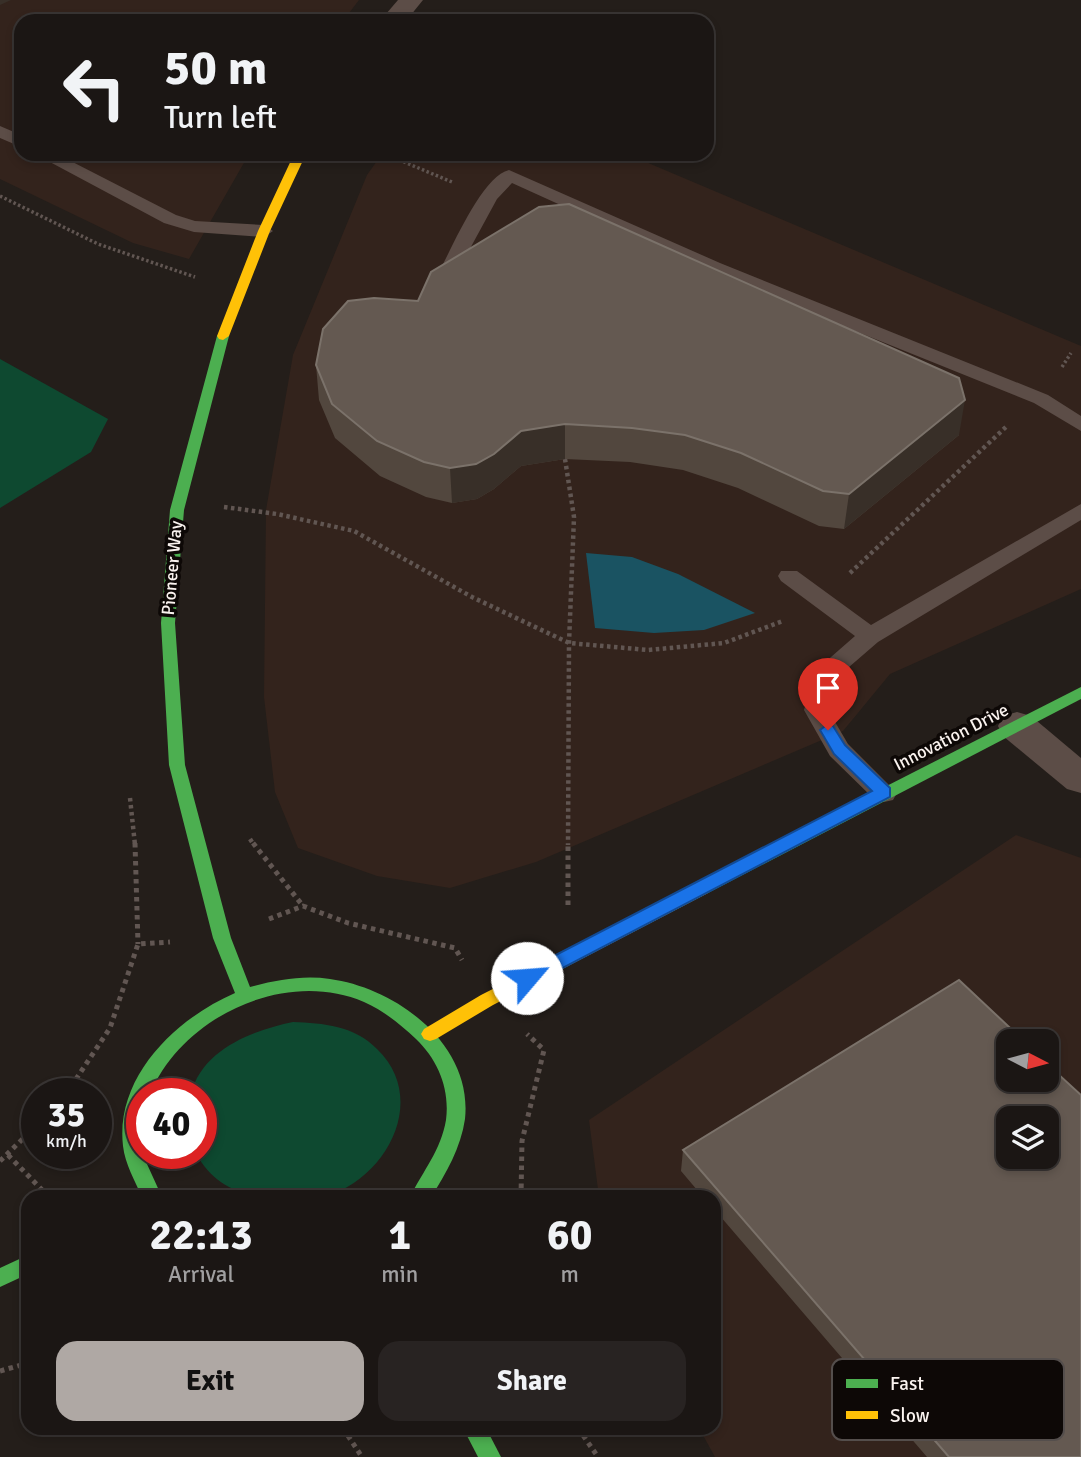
<!DOCTYPE html>
<html lang="en">
<head>
<meta charset="utf-8">
<style>
	body { margin:0; font-family:Signika,sans-serif; background:#282322; color:#f1f3f6; height:100vh; display:flex; flex-direction:column; font-size:26px; white-space:nowrap }
	* { box-sizing:border-box; margin:0 }
	p { font-size:23px; color:#a09fa0 }
	.icon { flex:none; width:38px; height:38px; fill:none; stroke:currentColor; stroke-width:2; stroke-linecap:round; stroke-linejoin:round }
	.map { position:relative; flex:1; overflow:hidden }
	.drawer { position:absolute; left:21px; top:1190px; width:700px; height:245px; display:flex; flex-direction:column; background:#1b1614; border-radius:21px; box-shadow:0 4px 10px #0003,0 0 0 2px #393534 }
	.drawer>* { flex:none }
	.banner { position:absolute; left:14px; top:14px; width:700px; height:147px; border-radius:21px; box-shadow:0 4px 10px #0003,0 0 0 2px #393534; background:#1b1614; color:#f1f3f6; overflow:hidden }
	.needle { width:46px; rotate:96deg }
	.buttons { position:absolute; left:996px; top:1029px; display:grid; gap:14px }
	.buttons a { display:grid; place-items:center; width:63px; height:63px; border-radius:14px; background:#1b1614; box-shadow:0 4px 10px #0003,0 0 0 2px #393534; font-size:35px }
	.speed { position:absolute; left:21px; top:1078px; display:flex; gap:14px; font-size:35px; font-weight:700; text-align:center }
	.speed>* { display:grid; place-content:center; width:91px; height:91px; border-radius:50%; background:#1b1614; box-shadow:0 4px 10px #0003,0 0 0 2px #393534; line-height:1 }
	.speed small { font-size:18px; font-weight:400 }
	.speed .limit { border:10px solid #d22; background:#fff; color:#111 }
	.pin { position:absolute; display:grid; place-items:center; width:60px; height:60px; color:#fff; margin:-72px -30px; border-radius:50% 50% 50% 0; rotate:-45deg; box-shadow:0 0 7px #0007 }
	.pin .icon { rotate:45deg }
	.me { position:absolute; width:77px; margin:-38px; rotate:63deg; stroke-linejoin:round; filter:drop-shadow(0 0 5px #0008) }
	.turn { display:flex; align-items:center; gap:24px; height:147px; padding:0 35px; font-size:32px }
	.turn .icon { width:91px; height:91px; stroke-width:2.5 }
	.turn b { display:block; font-size:49px; line-height:60px }
	.eta { display:flex; justify-content:space-evenly; align-items:center; height:119px; text-align:center }
	.eta b { font-size:42px; font-weight:700; line-height:49px }
	.cta { display:flex; gap:14px; margin-top:auto; padding:14px 35px }
	.cta a { flex:1; height:80px; border-radius:21px; background:#afa8a4; color:#111; font-size:28px; font-weight:700; line-height:80px; text-align:center }
	.cta a+a { background:#282322; color:#f1f3f6 }
	.map>svg:first-child { display:block }
	.built { fill:#33231c; fill-rule:evenodd }
	.green { fill:#0e4930 }
	.water { fill:#1a5362 }
	.lines { fill:none; stroke-linecap:round; stroke-linejoin:round }
	.path-far2 { stroke:#615652; stroke-width:3.5; stroke-dasharray:2.5 2.5; stroke-linecap:butt }
	.path-far1 { stroke:#615652; stroke-width:4.5; stroke-dasharray:3.5 3.5; stroke-linecap:butt }
	.path { stroke:#615652; stroke-width:5; stroke-dasharray:4.5 4.5; stroke-linecap:butt }
	.lane { fill:#5c4d47; fill-rule:evenodd }
	.street { fill:#5c4d47; fill-rule:evenodd }
	.fast { fill:#4caf50; fill-rule:evenodd }
	.slow { fill:#ffc107; fill-rule:evenodd }
	.wall { fill:#52473e }
	.shaded-wall { fill:#382f28 }
	.building { fill:#645951; stroke:#7b726a; stroke-width:2; fill-rule:evenodd }
	.route { fill:#1a73e8; stroke:#114b97; stroke-width:2 }
	.labels { text-anchor:middle; dominant-baseline:central; stroke-width:7; stroke-linejoin:round; paint-order:stroke }
	.street-label { font-size:18px; fill:#faf3ef; stroke:#0d0806 }
	.key { fill:#0d0806; stroke:#544e4c; stroke-width:2 }
	.key-label { font-size:19px; fill:#faf3ef }
</style>
</head>
<body>
<div class="map">
<svg width="1081" height="1457" viewBox="0 0 1081 1457">
	<rect width="100%" height="100%" fill="#241e1a"/>
	<g class="built">
		<path d="M0,0H359L343,21H21V154H249L189,259L133,243L0,179Z"/>
		<path d="M382,154H627L1081,346V589L890,674L843,731L536,862L450,888L377,876L298,848L275,792L264,697L266,510L293,355L367,175Z"/>
		<path d="M1016,835L1081,858V1457H715L699,1428H714V1197H599L589,1120ZM1008,1041H1046V1080H1008ZM1008,1118H1046V1157H1008Z"/>
	</g>
	<g class="green">
		<path d="M0,359L108,419L91,452L0,508Z"/>
		<path d="M293,1022C323,1023 355,1026 377,1049C427,1097 390,1172 333,1194C315,1201 293,1197 274,1197C240,1197 212,1184 196,1153H201V1094H191C202,1049 254,1030 293,1022Z"/>
	</g>
	<path class="water" d="M586,553L632,557L678,574L755,613L704,630L654,633L595,628Z"/>
	<g class="lines">
		<g class="path-far2">
			<path d="M385,154L452,182"/>
			<path d="M0,196L98,244L195,277"/>
			<path d="M1062,367L1071,353"/>
		</g>
		<g class="path-far1">
			<path d="M565,459L574,517L569,643L568,845"/>
			<path d="M224,507L277,514L354,531L472,597L569,643L648,650L724,643L783,621"/>
			<path d="M850,573L1007,426"/>
			<path d="M130,798L135,845"/>
			<path d="M250,839L254,845"/>
		</g>
		<g class="path">
			<path d="M135,843L138,944"/>
			<path d="M253,843L303,906"/>
			<path d="M568,905V843"/>
			<path d="M269,919L303,906L348,923L455,948L462,960"/>
			<path d="M66,1094L110,1028L138,944L170,942"/>
			<path d="M8,1155L49,1197"/>
			<path d="M0,1161L37,1125"/>
			<path d="M521,1197L522,1141L544,1050L527,1034"/>
			<path d="M0,1371L28,1363"/>
			<path d="M343,1428L362,1457"/>
			<path d="M578,1428L598,1457"/>
		</g>
		<g class="lane">
			<path d="M0,126L21,135V147L0,138Z"/>
			<path d="M35,154H57L176,215L195,221L264,225L273,231L264,237L194,232L164,223Z"/>
			<path d="M509,170L720,263L1048,395L1081,416V431L1034,403L706,271L512,183L497,199L454,278H440L438,274C451,250 482,176 509,170Z"/>
			<path d="M1081,504V520L878,642L834,680L828,710L848,744L897,793L893,800L884,802L875,800L830,756L804,710L815,671L855,636L781,581L778,576L781,571H797L871,625Z"/>
		</g>
		<g class="street">
			<path d="M398,0H423L406,21H380Z"/>
			<path d="M1017,712L1031,716L1081,758V793L1067,789L1003,736L998,726L1003,716Z"/>
		</g>
		<g class="fast">
			<path d="M223,332L229,336L184,510L175,623L185,765L231,938L250,987C276,980 303,975 330,979C396,988 473,1044 465,1119C461,1147 446,1174 431,1197H410C423,1171 441,1150 446,1120C450,1089 438,1060 416,1039C400,1024 384,1011 364,1002C285,968 182,1017 150,1094H142V1153L162,1197H142C135,1181 125,1164 123,1146C115,1076 177,1018 235,993L213,938L169,765L161,623L170,510L217,336Z"/>
			<path d="M1081,687V699L708,893H696L693,888L696,883Z"/>
			<path d="M28,1255V1274L0,1287V1268Z"/>
			<path d="M463,1428H486L501,1457H478Z"/>
		</g>
		<g class="slow">
			<path d="M294,154H306L270,231L229,336L223,340L219,339L217,336L258,231Z"/>
			<path d="M702,882L708,883L711,888L708,893L493,1005L436,1039L430,1041L424,1039L421,1034L424,1029L481,995Z"/>
		</g>
	</g>
	<g class="wall">
		<path d="M316,365L959,435L844,529L819,526L738,488L683,470L630,462L565,459L521,466L494,489L477,499L452,503L426,497L380,476L335,438L319,400Z"/>
		<path d="M683,1150L1081,1457H927L714,1209V1197H703L681,1171Z"/>
	</g>
	<g class="shaded-wall">
		<path d="M0,0H11L0,5Z"/>
		<path d="M965,400L959,435L844,529L849,494Z"/>
		<path d="M565,424V459L521,466L494,489L477,499L452,503L450,468L521,431Z"/>
	</g>
	<g class="building">
		<path d="M569,204L959,378L965,400L849,494L823,491L741,453L685,435L632,428L565,424L521,431L494,454L476,464L450,468L424,462L377,441L332,404L316,365L323,329L348,301L374,298L418,301L431,272L539,207Z"/>
		<path d="M959,980L1024,1041H1008V1080H1046V1063L1081,1095V1457H949L683,1150ZM1008,1118H1046V1157H1008Z"/>
	</g>
	<path class="route" d="M828,724L833,726L845,745L890,788V797L534,983H521L518,978L521,973L872,791L834,754L820,730Z"/>
	<g class="labels">
		<g class="street-label">
			<text transform="translate(172 568) rotate(-85)">Pioneer Way</text>
			<text transform="translate(951 737) rotate(-27)">Innovation Drive</text>
		</g>
	</g>
	<rect x="832" y="1359" width="232" height="81" rx="10" class="key"/>
	<rect x="846" y="1379" width="32" height="9" fill="#4caf50"/>
	<rect x="846" y="1411" width="32" height="8" fill="#ffc107"/>
	<g class="key-label">
		<text x="890" y="1390">Fast</text>
		<text x="890" y="1422">Slow</text>
	</g>
</svg>
<div class="buttons">
<a><svg class="needle" viewBox="-14 -14 28 28"><path d="M0-13l5 13h-10z" fill="#e53935"/><path d="M0 13l5-13h-10z" fill="#a09fa0"/></svg></a>
<a><svg class="icon" aria-label="layers" viewBox="0 0 24 24"><path d="M12 4l9 5-9 5-9-5zM3 14l9 5 9-5"/></svg></a>
</div>
<div class="speed"><div>35<small>km/h</small></div><div class="limit">40</div></div>
<div class="pin" style="left:828px;top:730px;background:#d93025"><svg class="icon" aria-label="arrive" viewBox="0 0 24 24"><path d="M6 21V4h12l-3 4 3 4H6"/></svg></div>
<svg class="me" style="left:527px;top:978px" viewBox="-20 -20 40 40"><circle r="19" fill="#fff"/><path d="M0-13L10 11 0 6-10 11z" fill="#1a73e8"/></svg>
<div class="banner">
<div class="turn"><svg class="icon" aria-label="left" viewBox="0 0 24 24"><path d="M17 20v-9H6M10 6l-5 5 5 5"/></svg><div><b>50 m</b>Turn left</div></div>
</div>
<section class="drawer">
<div class="eta">
<div><b>22:13</b><p>Arrival</p></div>
<div><b>1</b><p>min</p></div>
<div><b>60</b><p>m</p></div>
</div>
<div class="cta"><a>Exit</a><a>Share</a></div>
</section>
</div>
</body>
</html>
